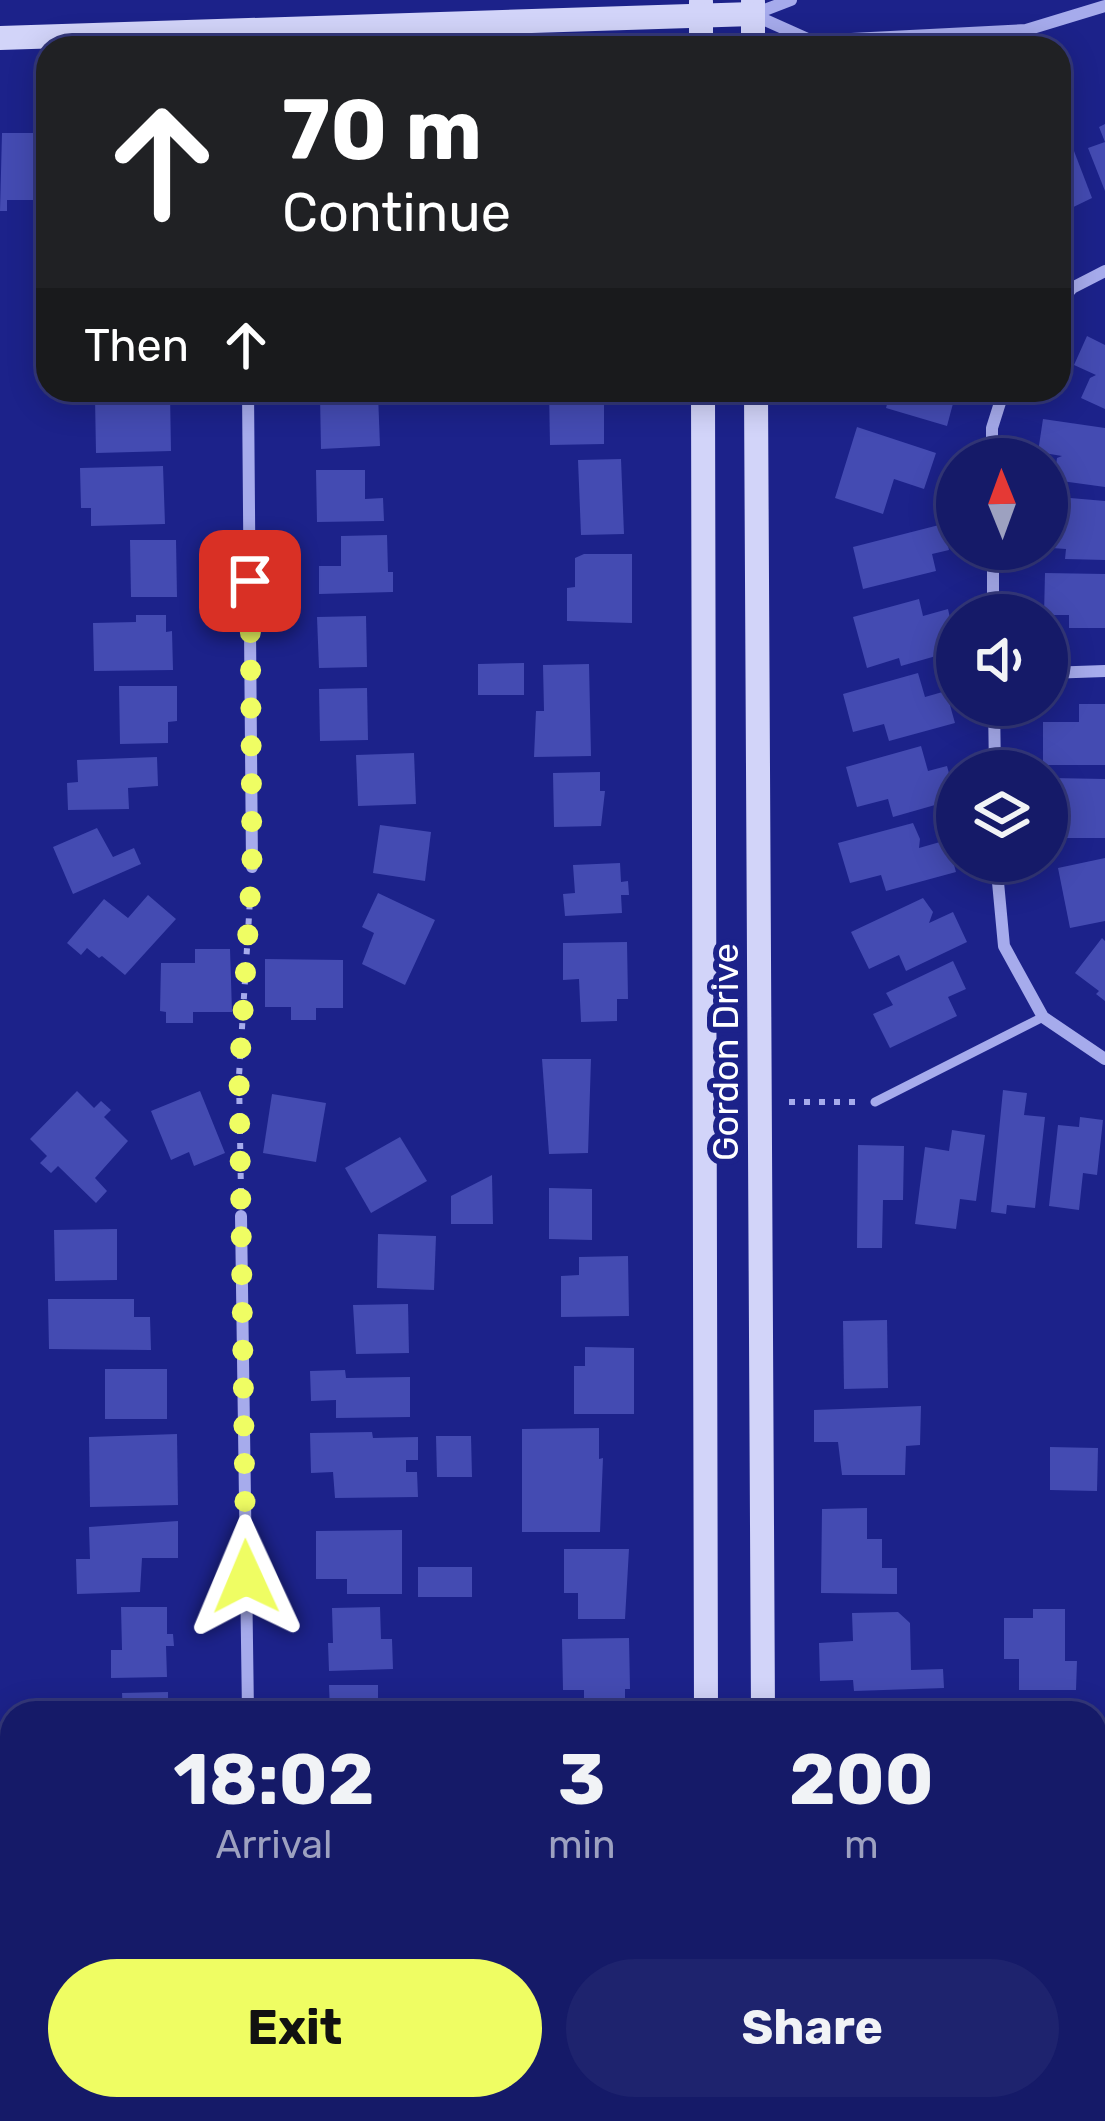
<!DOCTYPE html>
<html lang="en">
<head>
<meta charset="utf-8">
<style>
	body { margin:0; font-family:Rubik,sans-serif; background:#1e236e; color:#f1f3f6; height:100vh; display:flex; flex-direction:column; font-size:45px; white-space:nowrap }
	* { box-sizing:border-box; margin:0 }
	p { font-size:39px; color:#9da1c0 }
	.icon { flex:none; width:66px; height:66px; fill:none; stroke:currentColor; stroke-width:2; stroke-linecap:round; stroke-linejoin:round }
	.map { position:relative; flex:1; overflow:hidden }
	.details { position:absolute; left:0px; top:1701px; width:1107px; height:420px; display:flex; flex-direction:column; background:#151a68; border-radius:36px 36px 0 0; box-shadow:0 6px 30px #0003,0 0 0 3px #34387c }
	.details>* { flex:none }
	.banner { position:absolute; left:36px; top:36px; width:1035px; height:366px; border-radius:36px; box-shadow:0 6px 30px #0003,0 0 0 3px #34387c; background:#202124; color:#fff; overflow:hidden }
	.needle { width:78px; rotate:359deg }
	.buttons { position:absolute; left:936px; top:438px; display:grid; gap:24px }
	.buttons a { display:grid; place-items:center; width:132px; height:132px; border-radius:50%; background:#151a68; box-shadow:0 6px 30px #0003,0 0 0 3px #34387c; font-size:60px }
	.pin { position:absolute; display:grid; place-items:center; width:102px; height:102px; color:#fff; margin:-51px; border-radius:24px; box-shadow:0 6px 18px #0006 }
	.me { position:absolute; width:132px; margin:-66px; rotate:359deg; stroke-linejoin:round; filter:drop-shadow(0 0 9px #0008) }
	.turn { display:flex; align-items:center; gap:42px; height:252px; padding:0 48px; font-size:54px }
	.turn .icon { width:156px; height:156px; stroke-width:2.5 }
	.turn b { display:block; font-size:84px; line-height:102px }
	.then { display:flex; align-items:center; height:114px; padding:0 48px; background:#0003; gap:24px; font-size:45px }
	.eta { display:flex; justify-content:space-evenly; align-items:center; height:204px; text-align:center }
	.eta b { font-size:72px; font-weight:700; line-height:84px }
	.action { display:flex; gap:24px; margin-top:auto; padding:24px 48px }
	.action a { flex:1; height:138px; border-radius:72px; background:#effd63; color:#111; font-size:48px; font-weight:700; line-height:138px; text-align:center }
	.action a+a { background:#1e236e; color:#f1f3f6 }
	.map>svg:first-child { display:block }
	.building { fill:#444bb2 }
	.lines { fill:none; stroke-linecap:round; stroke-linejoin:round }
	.path { stroke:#a6abec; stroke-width:6; stroke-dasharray:6 9; stroke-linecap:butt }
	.lane { stroke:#a6abec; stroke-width:9 }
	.street { stroke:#a6abec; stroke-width:12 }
	.secondary { stroke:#d2d4f9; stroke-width:24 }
	.route { stroke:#effd63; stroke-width:21; stroke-dasharray:0 37.8 }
	.labels { text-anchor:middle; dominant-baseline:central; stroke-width:12; stroke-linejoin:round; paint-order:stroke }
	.street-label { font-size:36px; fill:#fff; stroke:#1c228a }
</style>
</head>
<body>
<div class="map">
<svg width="1105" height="2121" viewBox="0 0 1105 2121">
	<rect width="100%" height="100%" fill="#1c228a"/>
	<g class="building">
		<path d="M1059,112L1092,198L1059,214Z"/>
		<path d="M1105,124V191L1088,148L1105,142L1099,127Z"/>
		<path d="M2,133H42L43,145H48V200H7V211H0Z"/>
		<path d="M1087,336L1105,345V409L1081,398L1090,378L1096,375L1074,365Z"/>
		<path d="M549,390H604V444L550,445Z"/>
		<path d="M841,390H872L868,403L840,395Z"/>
		<path d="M891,390H933L955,396L947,426L886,408Z"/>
		<path d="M142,393H170L171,451L96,453L95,398L142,397Z"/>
		<path d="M378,394L380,446L321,449L320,396Z"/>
		<path d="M1043,419L1105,428V487L1054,480L1057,458L1062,456L1038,452Z"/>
		<path d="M857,427L936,453L924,489L894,479L883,514L835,498Z"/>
		<path d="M621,459L624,534L581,535L578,460Z"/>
		<path d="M163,466L165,524L91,526V508H81L80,468Z"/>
		<path d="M316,470H365V499L383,498L384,521L317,522Z"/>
		<path d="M1047,496L1105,501V560L1065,559L1066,549L1052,548Z"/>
		<path d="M943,524L949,550L932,554L936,571L863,589L853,547Z"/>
		<path d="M387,535L388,572H393V592L319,594V566H341V536Z"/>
		<path d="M130,540H176L177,597H131Z"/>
		<path d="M584,554H632V623L567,621V588L575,587V558Z"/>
		<path d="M1045,573L1105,574V628H1069V615H1044Z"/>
		<path d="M919,599L923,616L948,609L957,650L901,666L899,658L867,668L853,617Z"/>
		<path d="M136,615H166V632L172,631L173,670L94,671L93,623L136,622Z"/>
		<path d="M366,616L367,667L319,668L317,617Z"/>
		<path d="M524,663V695H478V664Z"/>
		<path d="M589,664L591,756L534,757L536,711H544L543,665Z"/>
		<path d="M918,673L925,697L946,691L955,723L889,741L884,724L853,732L843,694Z"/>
		<path d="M119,686H177V721L168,722V743L120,744Z"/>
		<path d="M367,688L368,740L320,741L319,689Z"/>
		<path d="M1079,704H1105V765H1043V722H1079Z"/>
		<path d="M921,746L928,771L947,766L956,799L893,817L888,799L857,807L846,767Z"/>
		<path d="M414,753L416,804L358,806L356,755Z"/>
		<path d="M157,757L158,786L128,788L129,809L68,810L67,783L78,782L77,760Z"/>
		<path d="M600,772V791H605L601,826L554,827L553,773Z"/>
		<path d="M1052,778L1105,779V838H1058V828L1047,827Z"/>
		<path d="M913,823L920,839L919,848L947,840L956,872L886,891L881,875L850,883L838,843Z"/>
		<path d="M380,825L431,832L425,881L373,873Z"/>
		<path d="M97,828L113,857L134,848L141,864L73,894L53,847Z"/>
		<path d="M1105,858V921L1070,928L1058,868Z"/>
		<path d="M620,863L621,882L628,881L629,895H621L622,913L565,916L563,894L575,893L573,865Z"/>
		<path d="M378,893L435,920L405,985L362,964L374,933L362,927Z"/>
		<path d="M148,895L176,919L125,975L102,956L99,958L87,948L81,955L67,943L104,899L128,918Z"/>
		<path d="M923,898L933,912L929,923L953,912L967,942L906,971L899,955L869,969L851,932Z"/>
		<path d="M1102,938L1105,941V1001L1096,994L1099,991L1075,973Z"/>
		<path d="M627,942L628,999H617V1021L581,1022L579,979L563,980V943Z"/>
		<path d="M195,949H230L232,1012H193V1023H166V1012L160,1011L161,963H195Z"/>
		<path d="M265,959L343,960V1008H316V1020H291V1007H265Z"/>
		<path d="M953,961L966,989L948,997L957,1016L890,1048L873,1014L893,1005L886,993Z"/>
		<path d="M542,1059H591L588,1153L549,1154Z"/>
		<path d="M1003,1090L1027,1093L1024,1115L1045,1117L1035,1208L1007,1205L1006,1214L991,1212Z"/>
		<path d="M77,1091L94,1108L101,1101L111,1110L104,1117L128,1141L95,1178L107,1191L96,1203L58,1166L51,1173L40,1163L47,1156L30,1139Z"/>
		<path d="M200,1091L225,1153L194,1166L189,1152L171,1160L151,1111Z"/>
		<path d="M272,1094L326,1103L316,1162L263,1153Z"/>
		<path d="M1080,1117L1103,1120L1097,1175L1083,1173L1079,1210L1049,1206L1058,1125L1079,1127Z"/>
		<path d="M952,1130L985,1135L976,1201L960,1199L956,1229L915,1224L925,1147L949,1151Z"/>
		<path d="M400,1137L427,1181L371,1213L345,1168Z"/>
		<path d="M858,1145L904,1146L903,1200H883L882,1248H857Z"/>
		<path d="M492,1175L493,1224H451V1196Z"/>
		<path d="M549,1188L592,1189V1240L549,1239Z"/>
		<path d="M117,1229V1280L55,1281L54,1230Z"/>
		<path d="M378,1234L436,1236L434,1290L377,1288Z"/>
		<path d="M628,1256L629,1316L561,1317V1276L579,1275V1257Z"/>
		<path d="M48,1299H134V1317H150L151,1350L49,1349Z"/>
		<path d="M408,1304L409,1353L356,1354L353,1305Z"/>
		<path d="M887,1320L888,1388L844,1389L843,1321Z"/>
		<path d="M585,1347L634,1348V1414H574V1366H585Z"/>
		<rect x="105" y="1369" width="62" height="50"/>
		<path d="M345,1370L346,1378L410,1377V1417L336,1418V1400L311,1401L310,1371Z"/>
		<path d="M921,1406L920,1445L906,1446L905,1475H842L838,1442H814V1410Z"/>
		<path d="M599,1428V1459L603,1458L600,1532H522V1429Z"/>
		<path d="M372,1432L373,1438L418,1437V1460H406V1472H417L418,1497L335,1498L333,1472L311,1473L310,1433Z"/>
		<path d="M177,1434L178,1505L90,1507L89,1437Z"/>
		<path d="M436,1436H471L472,1477H437Z"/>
		<path d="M1050,1447L1098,1448L1097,1491L1050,1490Z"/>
		<path d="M867,1508V1539H882V1568H897V1594L821,1593L822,1509Z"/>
		<path d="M178,1521V1558H142L140,1592L77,1594L76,1559H90L89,1527Z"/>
		<path d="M402,1530V1594H347V1579H316V1531Z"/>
		<path d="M564,1549H629L625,1619H578V1593H564Z"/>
		<rect x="418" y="1567" width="54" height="30"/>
		<path d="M121,1607H167V1634H173L174,1646H166L167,1677L111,1678V1650H122Z"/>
		<path d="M380,1607L381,1639H392L393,1669L329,1671L328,1643H333L332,1608Z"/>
		<path d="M1033,1609H1065V1661H1077L1076,1690H1019V1659H1004V1618H1033Z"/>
		<path d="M898,1612L910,1623L911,1670L943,1669L944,1688L854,1691L853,1680L820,1681L819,1643L853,1641L852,1613Z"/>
		<path d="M629,1638L630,1689H625V1708L584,1709V1690H563L562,1639Z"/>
		<path d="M329,1685H378V1713H330Z"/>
		<path d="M168,1692V1713H123L122,1693Z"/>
		<rect x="1095" y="2001" width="10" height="45"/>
	</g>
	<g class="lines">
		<g class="path">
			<path d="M789,1102H860"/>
			<path d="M241,1194L239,1076L251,884"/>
		</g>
		<path class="lane" d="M875,1102L1043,1017"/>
		<g class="street">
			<path d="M754,14L791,0"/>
			<path d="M754,15L812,41L1026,30L1105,6"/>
			<path d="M1059,303L1072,288L1105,271"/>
			<path d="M248,390L252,867"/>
			<path d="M992,459V428L1004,390"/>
			<path d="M993,549V615"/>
			<path d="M1047,673L1105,671"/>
			<path d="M994,705L995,771"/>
			<path d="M996,861L1004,946L1043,1017L1105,1059"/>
			<path d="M241,1216L248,1713"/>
			<path d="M253,2109V2121"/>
		</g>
		<g class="secondary">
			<path d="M701,2V48"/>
			<path d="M753,2V48"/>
			<path d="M0,38L753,14"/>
			<path d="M703,390L706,1713"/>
			<path d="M756,390L763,1713"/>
			<path d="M579,2121L607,2109"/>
			<path d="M603,2121L1105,2114"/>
		</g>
	</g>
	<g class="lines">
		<path class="route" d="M246,1577L239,1076L252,867L250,581"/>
	</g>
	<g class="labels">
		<g class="street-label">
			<text transform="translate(725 1052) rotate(-90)">Gordon Drive</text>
		</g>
	</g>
</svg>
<div class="buttons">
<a><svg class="needle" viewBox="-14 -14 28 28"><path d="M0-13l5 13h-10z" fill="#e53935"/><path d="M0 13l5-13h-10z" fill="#9da1c0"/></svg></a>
<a><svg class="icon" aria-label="sound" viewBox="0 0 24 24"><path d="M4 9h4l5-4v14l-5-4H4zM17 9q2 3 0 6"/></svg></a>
<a><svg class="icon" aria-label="layers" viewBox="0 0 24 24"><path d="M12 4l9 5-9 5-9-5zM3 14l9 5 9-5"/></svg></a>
</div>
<div class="pin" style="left:250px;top:581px;background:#d93025"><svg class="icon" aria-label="arrive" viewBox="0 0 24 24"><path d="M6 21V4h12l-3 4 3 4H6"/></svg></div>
<svg class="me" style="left:246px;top:1577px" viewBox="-20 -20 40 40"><path d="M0-17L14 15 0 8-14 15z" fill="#effd63" stroke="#fff" stroke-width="4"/></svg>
<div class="banner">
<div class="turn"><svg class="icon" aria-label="ahead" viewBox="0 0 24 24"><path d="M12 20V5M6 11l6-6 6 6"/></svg><div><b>70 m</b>Continue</div></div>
<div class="then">Then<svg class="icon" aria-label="ahead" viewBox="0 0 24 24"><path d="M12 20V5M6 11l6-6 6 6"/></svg></div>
</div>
<section class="details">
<div class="eta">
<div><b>18:02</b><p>Arrival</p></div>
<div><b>3</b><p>min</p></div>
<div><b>200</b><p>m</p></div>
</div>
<div class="action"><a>Exit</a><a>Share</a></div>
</section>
</div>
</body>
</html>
